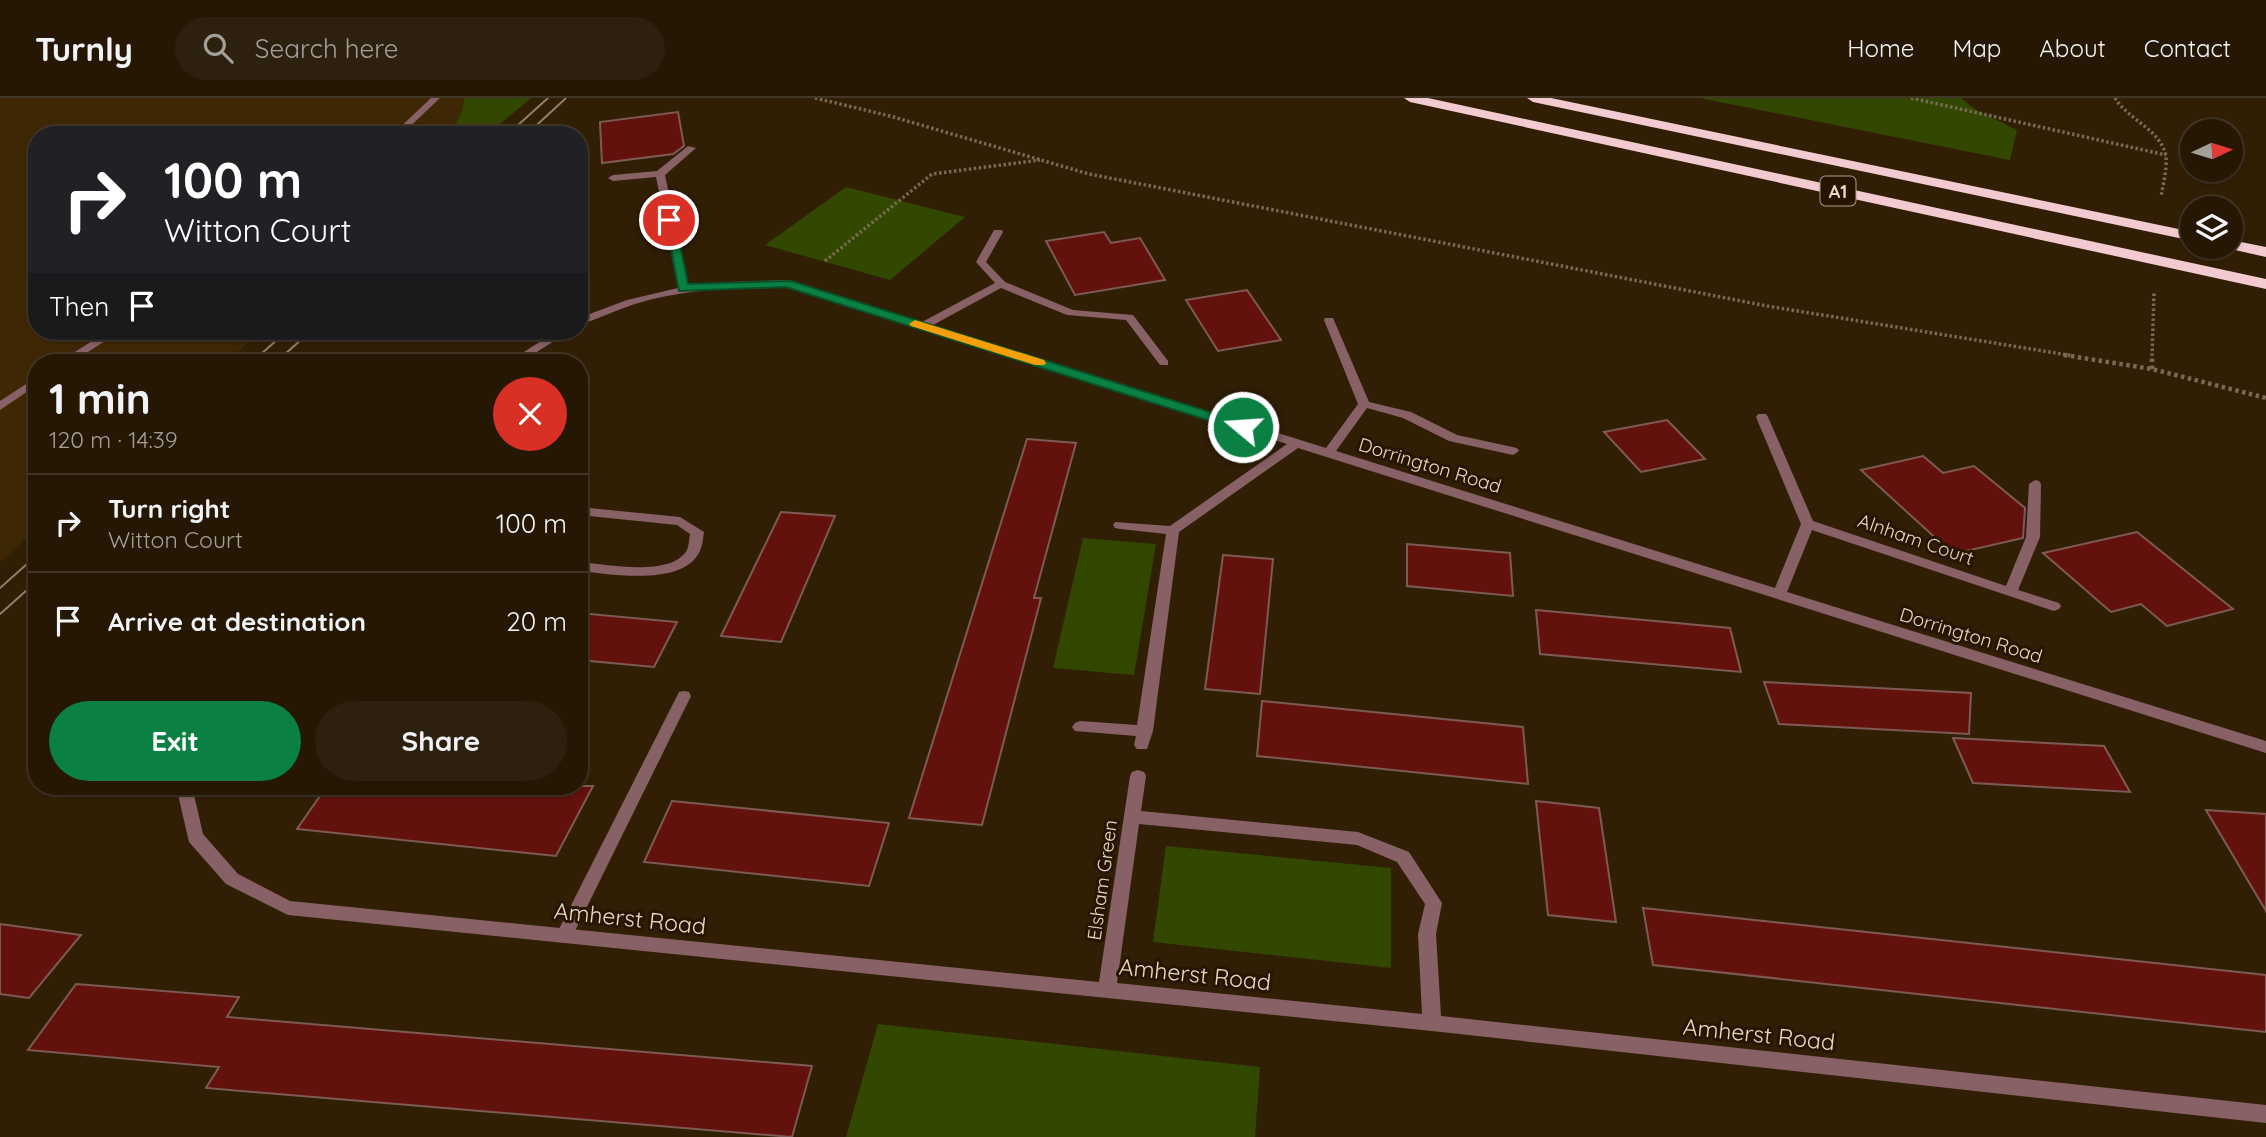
<!DOCTYPE html>
<html lang="en">
<head>
<meta charset="utf-8">
<style>
	body { margin:0; font-family:Quicksand,sans-serif; background:#2d200e; color:#f1f3f6; height:100vh; display:flex; flex-direction:column; font-size:26px; white-space:nowrap }
	* { box-sizing:border-box; margin:0 }
	p { font-size:23px; color:#a39f9a }
	.icon { flex:none; width:38px; height:38px; fill:none; stroke:currentColor; stroke-width:2; stroke-linecap:round; stroke-linejoin:round }
	.map { position:relative; flex:1; overflow:hidden }
	.panel { position:absolute; left:28px; top:256px; width:560px; height:441px; display:flex; flex-direction:column; background:#251704; border-radius:28px; box-shadow:0 2px 5px #0004,0 0 0 2px #423626 }
	.panel>* { flex:none }
	.hud { position:absolute; left:28px; top:28px; width:560px; height:214px; border-radius:28px; box-shadow:0 2px 5px #0004,0 0 0 2px #423626; background:#202124; color:#fff; overflow:hidden }
	.needle { width:46px; rotate:86deg }
	.tools { position:absolute; left:2180px; top:21px; display:grid; gap:14px }
	.tools a { display:grid; place-items:center; width:63px; height:63px; border-radius:50%; background:#251704; box-shadow:0 2px 5px #0004,0 0 0 2px #423626; font-size:35px }
	.pin { position:absolute; display:grid; place-items:center; width:60px; height:60px; color:#fff; margin:-30px; border:4px solid #fff; border-radius:50%; box-shadow:0 2px 7px #0007 }
	.me { position:absolute; width:77px; margin:-38px; rotate:288deg; stroke-linejoin:round; filter:drop-shadow(0 0 5px #0008) }
	.turn { display:flex; align-items:center; gap:24px; height:147px; padding:0 21px; font-size:32px }
	.turn .icon { width:91px; height:91px; stroke-width:2.5 }
	.turn b { display:block; font-size:49px; line-height:60px }
	.then { display:flex; align-items:center; height:66px; padding:0 21px; background:#0003; gap:14px; font-size:26px }
	.round { display:grid; place-items:center; flex:none; width:74px; height:74px; border-radius:37px; background:#2d200e }
	.head { display:flex; align-items:center; justify-content:space-between; height:119px; padding:0 21px }
	h1 { font-size:42px; font-weight:700; line-height:52px }
	.primary-button { display:flex; gap:14px; margin-top:auto; padding:14px 21px }
	.primary-button a { flex:1; height:80px; border-radius:42px; background:#0b8043; color:#fff; font-size:28px; font-weight:700; line-height:80px; text-align:center }
	.primary-button a+a { background:#2d200e; color:#f1f3f6 }
	ul { padding:0; list-style:none }
	li { display:flex; align-items:center; gap:21px; height:98px; padding:0 21px; border-top:2px solid #423626 }
	li div { flex:1 }
	li b { display:block; font-size:26px }
	li em { font-style:normal }
	header { display:flex; align-items:center; gap:42px; box-sizing:border-box; height:98px; padding:0 35px; background:#251704; border-bottom:2px solid #423626 }
	header strong { font-size:33px }
	nav { display:flex; gap:38px; margin-inline-start:auto; font-size:24px }
	.search { width:490px; height:63px; background:#2d200e; display:flex; align-items:center; gap:18px; box-sizing:border-box; padding:0 24px; border-radius:38px; color:#a39f9a; font-size:26px }
	.map>svg:first-child { display:block }
	.built { fill:#3e2704 }
	.green { fill:#324700 }
	.building { fill:#62110d; stroke:#7d5a55; stroke-width:2 }
	.lines { fill:none; stroke-linecap:round; stroke-linejoin:round }
	.path-far1 { stroke:#796a54; stroke-width:3.5; stroke-dasharray:2.5 2.5; stroke-linecap:butt }
	.path { stroke:#796a54; stroke-width:4.5; stroke-dasharray:3.5 3.5; stroke-linecap:butt }
	.lane { fill:#886166; fill-rule:evenodd }
	.street { fill:#886166; fill-rule:evenodd }
	.highway { fill:#f3cacf; fill-rule:evenodd }
	.tram { stroke:#8f806c; stroke-width:2 }
	.route { fill:#0b8043; stroke:#07532c; stroke-width:2 }
	.slow { fill:#f59e0b }
	.labels { text-anchor:middle; dominant-baseline:central; stroke-width:6; stroke-linejoin:round; paint-order:stroke }
	.shield { fill:#271500; stroke:#ad9f8e; stroke-width:2 }
	.shield-label { font-size:18px; font-weight:bold; fill:#e6dacb }
	.street-label { font-size:19px; fill:#e6dacb; stroke:#271500 }
	.near-street-label { font-size:23px; fill:#e6dacb; stroke:#271500 }
</style>
</head>
<body>
<header>
<strong>Turnly</strong>
<div class="search"><svg class="icon" aria-label="search" viewBox="0 0 24 24"><circle cx="10" cy="10" r="6"/><path d="M15 15l6 6"/></svg>Search here</div>
<nav><a>Home</a><a>Map</a><a>About</a><a>Contact</a></nav>
</header>
<div class="map">
<svg width="2266" height="1039" viewBox="0 0 2266 1039">
	<rect width="100%" height="100%" fill="#311f05"/>
	<path class="built" d="M0,0H464L462,13L450,37H37V233H262L226,264H37V431L0,464Z"/>
	<g class="green">
		<path d="M464,0H531L487,37H450L462,13Z"/>
		<path d="M1700,0H1961L1976,12L2017,32L2010,62Z"/>
		<path d="M846,89L965,119L890,182L765,147Z"/>
		<path d="M1083,440L1156,446L1134,577L1053,570Z"/>
		<path d="M1166,748L1391,770V870L1153,844Z"/>
		<path d="M878,926L1260,969L1255,1039H846Z"/>
	</g>
	<g class="building">
		<path d="M678,14L684,48L673,56L602,65L600,24Z"/>
		<path d="M1104,134L1111,145L1140,140L1165,182L1075,197L1046,143Z"/>
		<path d="M1247,192L1281,242L1218,253L1186,202Z"/>
		<path d="M1667,322L1705,361L1641,374L1604,334Z"/>
		<path d="M1027,341L1076,345L1034,500H1041L982,727L909,720Z"/>
		<path d="M1923,358L1943,375L1974,368L2025,410L2023,440L1953,456L1861,372Z"/>
		<path d="M781,414L835,418L781,544L721,538Z"/>
		<path d="M2137,434L2233,511L2167,528L2141,506L2111,514L2043,455Z"/>
		<path d="M1407,446L1510,455L1513,498L1407,488Z"/>
		<path d="M1223,457L1273,461L1260,596L1205,591Z"/>
		<path d="M1536,512L1730,530L1741,574L1540,556Z"/>
		<path d="M579,515L677,524L654,569L579,562Z"/>
		<path d="M1764,584L1971,595L1969,636L1779,626Z"/>
		<path d="M1262,603L1523,629L1528,686L1257,658Z"/>
		<path d="M1953,640L2104,648L2130,694L1973,685Z"/>
		<path d="M327,688H593L556,758L297,731Z"/>
		<path d="M672,703L889,725L869,788L644,764Z"/>
		<path d="M1536,703L1599,710L1616,824L1548,817Z"/>
		<path d="M2206,712L2266,716V813Z"/>
		<path d="M1643,810L2266,877V934L1653,867Z"/>
		<path d="M0,826L81,837L29,900L0,896Z"/>
		<path d="M76,886L239,899L227,919L812,968L792,1039L206,990L219,969L28,952Z"/>
	</g>
	<g class="lines">
		<g class="path-far1">
			<path d="M815,0L890,18L1089,76L1767,208L2074,258"/>
			<path d="M1911,0L2166,57"/>
			<path d="M2115,0C2128,22 2162,32 2166,59C2167,72 2163,86 2161,99"/>
			<path d="M825,163L932,76L1040,62"/>
			<path d="M2152,258L2154,195"/>
		</g>
		<g class="path">
			<path d="M2064,257L2152,271L2266,300"/>
			<path d="M2152,271V257"/>
		</g>
		<g class="lane">
			<path d="M431,0H440L401,37H392Z"/>
			<path d="M108,233H121L72,264H59Z"/>
			<path d="M37,279V287L0,312V303Z"/>
			<path d="M579,409L680,419L704,434C703,439 703,445 701,450C688,490 610,476 579,473V464C605,466 671,480 687,452C689,447 689,441 690,436L677,427L579,417Z"/>
			<path d="M684,593L689,594L691,598L570,843L564,845L558,843L555,838L558,833L677,598L679,594Z"/>
		</g>
		<g class="street">
			<path d="M688,48L696,50L665,77L688,188L732,184L787,182L922,224L995,185L976,164L994,132H1002L1003,134L986,164L1005,184L1073,212L1133,217L1168,263V267H1160L1126,222L1067,217L1001,190L933,227L1326,350L1358,306L1324,222L1325,220H1333L1369,304L1411,314L1457,337L1517,350L1519,353L1513,357L1449,343L1403,320L1367,310L1336,353L1775,490L1801,426L1756,319L1758,316H1766L1768,319L1813,423L2006,488L2026,439L2029,386L2035,382L2039,383L2041,386L2040,439L2018,492L2059,505L2061,508L2059,511L2054,513L1812,432L1787,494L2266,643V655L1298,350L1179,434L1153,633L1147,651H1137L1134,647L1136,638L1075,633L1072,629L1075,625L1080,623L1137,627L1166,436L1120,431L1115,430L1113,427L1115,424L1170,428L1287,346L786,188C735,189 684,191 635,206C616,212 598,221 579,227V220L627,202L678,190L656,79L613,83L608,80L613,77L657,73Z"/>
			<path d="M557,233H570L521,264H508Z"/>
			<path d="M1138,672L1144,674L1146,678L1141,713L1358,734L1409,754L1442,805L1436,836L1441,918L2266,1007V1025L1432,933L288,817L226,786L189,744L176,688H192L203,736L238,776L290,803L1099,884L1130,678L1132,674ZM1139,726L1357,747L1397,764L1425,806L1418,836L1422,916L1117,885Z"/>
		</g>
		<g class="highway">
			<path d="M1404,0H1428L2266,181V191L1410,4Z"/>
			<path d="M1527,0H1551L2193,134V143L1533,4Z"/>
			<path d="M2231,142L2266,149V159L2226,150L2231,149Z"/>
		</g>
		<g class="tram">
			<path d="M507,37L548,0"/>
			<path d="M526,37L566,0"/>
			<path d="M252,264L287,233"/>
			<path d="M276,264L311,233"/>
			<path d="M0,490L37,457"/>
			<path d="M0,516L37,483"/>
		</g>
	</g>
	<path class="route" d="M665,119L675,122L688,186L791,183L1248,326L1250,329L1248,332H1239L786,189L679,193Z"/>
	<path class="slow" d="M915,222L1044,262L1046,265L1044,267H1035L911,228L909,226Z"/>
	<g class="labels">
		<rect class="shield" x="1820.5" y="78.5" width="35" height="29" rx="5"/>
		<g class="shield-label">
			<text x="1838" y="93">A1</text>
		</g>
		<g class="street-label">
			<text transform="translate(1430 367) rotate(17)">Dorrington Road</text>
			<text transform="translate(1916 441) rotate(19)">Alnham Court</text>
			<text transform="translate(1971 537) rotate(17)">Dorrington Road</text>
			<text transform="translate(1102 782) rotate(-82)">Elsham Green</text>
		</g>
		<g class="near-street-label">
			<text transform="translate(630 820) rotate(6)">Amherst Road</text>
			<text transform="translate(1195 876) rotate(6)">Amherst Road</text>
			<text transform="translate(1759 936) rotate(6)">Amherst Road</text>
		</g>
	</g>
</svg>
<div class="tools">
<a><svg class="needle" viewBox="-14 -14 28 28"><path d="M0-13l5 13h-10z" fill="#e53935"/><path d="M0 13l5-13h-10z" fill="#a39f9a"/></svg></a>
<a><svg class="icon" aria-label="layers" viewBox="0 0 24 24"><path d="M12 4l9 5-9 5-9-5zM3 14l9 5 9-5"/></svg></a>
</div>
<div class="pin" style="left:669px;top:122px;background:#d93025"><svg class="icon" aria-label="arrive" viewBox="0 0 24 24"><path d="M6 21V4h12l-3 4 3 4H6"/></svg></div>
<svg class="me" style="left:1243px;top:329px" viewBox="-20 -20 40 40"><circle r="17" fill="#0b8043" stroke="#fff" stroke-width="3"/><path d="M0-11L8 9 0 5-8 9z" fill="#fff"/></svg>
<div class="hud">
<div class="turn"><svg class="icon" aria-label="right" viewBox="0 0 24 24"><path d="M7 20v-9h11M14 6l5 5-5 5"/></svg><div><b>100 m</b>Witton Court</div></div>
<div class="then">Then<svg class="icon" aria-label="arrive" viewBox="0 0 24 24"><path d="M6 21V4h12l-3 4 3 4H6"/></svg></div>
</div>
<section class="panel">
<div class="head"><div><h1>1 min</h1><p>120 m · 14:39</p></div><a class="round" style="background:#d93025;color:#fff"><svg class="icon" aria-label="close" viewBox="0 0 24 24"><path d="M6 6l12 12M18 6L6 18"/></svg></a></div>
<ul>
<li><svg class="icon" aria-label="right" viewBox="0 0 24 24"><path d="M7 20v-9h11M14 6l5 5-5 5"/></svg><div><b>Turn right</b><p>Witton Court</p></div><em>100 m</em></li>
<li><svg class="icon" aria-label="arrive" viewBox="0 0 24 24"><path d="M6 21V4h12l-3 4 3 4H6"/></svg><div><b>Arrive at destination</b></div><em>20 m</em></li>
</ul>
<div class="primary-button"><a>Exit</a><a>Share</a></div>
</section>
</div>
</body>
</html>
